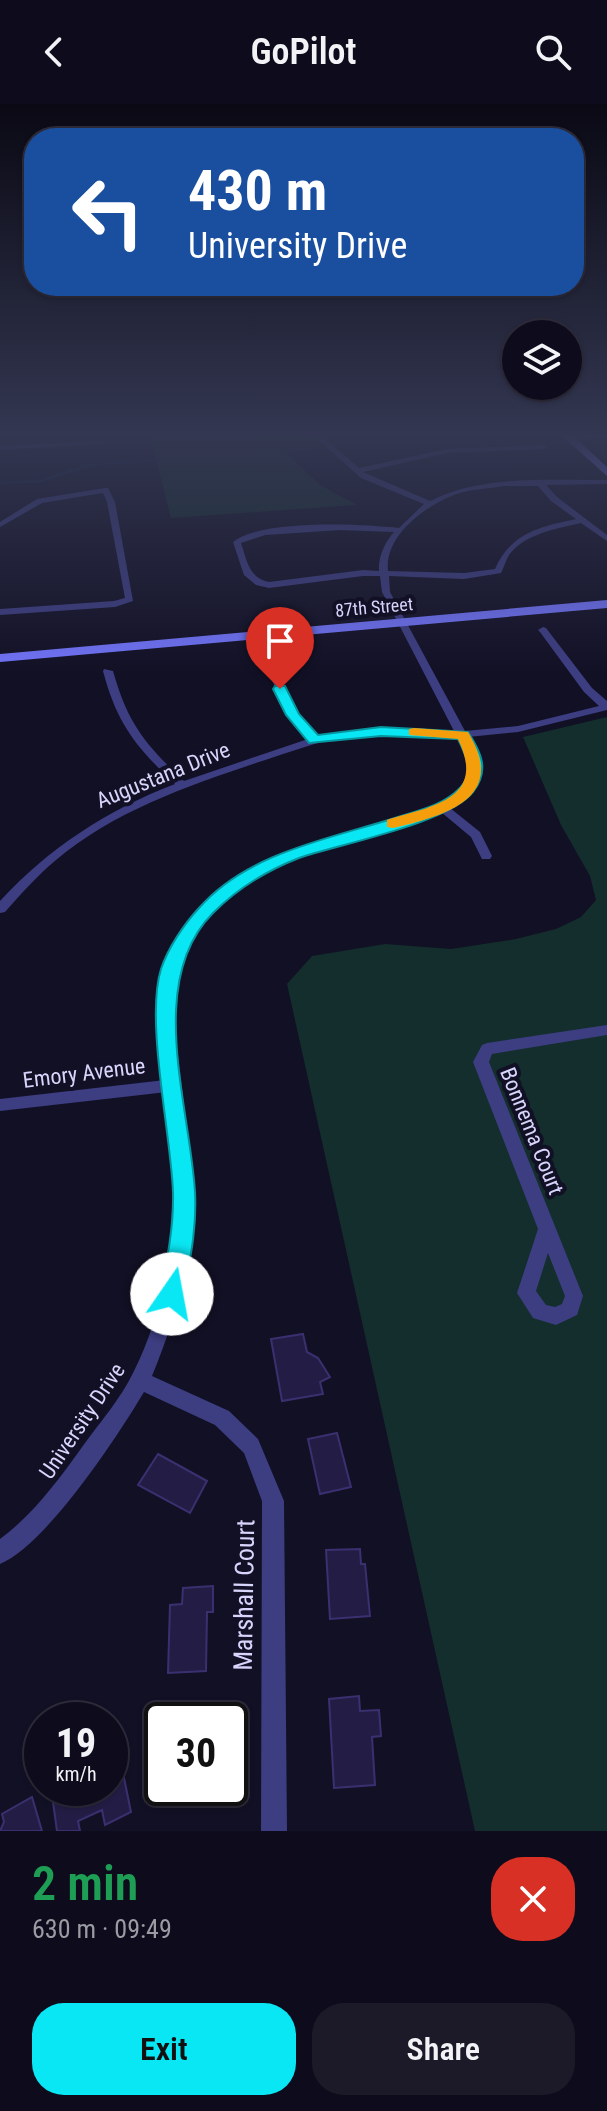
<!DOCTYPE html>
<html lang="en">
<head>
<meta charset="utf-8">
<style>
	body { margin:0; font-family:"Roboto Condensed",sans-serif; background:#1c1a29; color:#f1f3f6; height:100vh; display:flex; flex-direction:column; font-size:30px; white-space:nowrap }
	* { box-sizing:border-box; margin:0 }
	p { font-size:26px; color:#9b9ba3 }
	.icon { flex:none; width:44px; height:44px; fill:none; stroke:currentColor; stroke-width:2; stroke-linecap:round; stroke-linejoin:round }
	.map { position:relative; height:1727px; overflow:hidden }
	.side { display:flex; flex-direction:column; background:#0e0c1c; flex:1 }
	.side>* { flex:none }
	.guide { position:absolute; left:24px; top:24px; width:560px; height:168px; border-radius:32px; box-shadow:0 2px 6px #0004,0 0 0 2px #2e2c3b; background:#1a4fa0; color:#fff; overflow:hidden }
	.fabs { position:absolute; left:502px; top:216px; display:grid; gap:16px }
	.fabs a { display:grid; place-items:center; width:80px; height:80px; border-radius:50%; background:#0e0c1c; box-shadow:0 2px 6px #0004,0 0 0 2px #2e2c3b; font-size:40px }
	.speed { position:absolute; left:24px; top:1598px; display:flex; gap:16px; font-size:40px; font-weight:700; text-align:center }
	.speed>* { display:grid; place-content:center; width:104px; height:104px; border-radius:50%; background:#0e0c1c; box-shadow:0 2px 6px #0004,0 0 0 2px #2e2c3b; line-height:1 }
	.speed small { font-size:20px; font-weight:400 }
	.speed .limit { border:4px solid #111; border-radius:12px; background:#fff; color:#111 }
	.pin { position:absolute; display:grid; place-items:center; width:68px; height:68px; color:#fff; margin:-82px -34px; border-radius:50% 50% 50% 0; rotate:-45deg; box-shadow:0 0 8px #0007 }
	.pin .icon { rotate:45deg }
	.me { position:absolute; width:88px; margin:-44px; rotate:12deg; stroke-linejoin:round; filter:drop-shadow(0 0 6px #0008) }
	.turn { display:flex; align-items:center; gap:28px; height:168px; padding:0 32px; font-size:36px }
	.turn .icon { width:104px; height:104px; stroke-width:2.5 }
	.turn b { display:block; font-size:56px; line-height:68px }
	.round { display:grid; place-items:center; flex:none; width:84px; height:84px; border-radius:32px; background:#1c1a29 }
	.head { display:flex; align-items:center; justify-content:space-between; height:136px; padding:0 32px }
	h1 { font-size:48px; font-weight:600; line-height:60px; color:#1e9e55 }
	.primary-button { display:flex; gap:16px; margin-top:auto; padding:16px 32px }
	.primary-button a { flex:1; height:92px; border-radius:32px; background:#0ae7f4; color:#111; font-size:32px; font-weight:600; line-height:92px; text-align:center }
	.primary-button a+a { background:#1c1a29; color:#f1f3f6 }
	header { display:flex; justify-content:space-between; align-items:center; height:104px; padding:0 32px; background:#0e0c1c; font-size:36px; font-weight:600 }
	.map>svg:first-child { display:block }
	.green { fill:#132e2c }
	.lines { fill:none; stroke-linecap:round; stroke-linejoin:round }
	.stream { stroke:#0c2241; stroke-width:2 }
	.building { fill:#231d45; stroke:#3a3070; stroke-width:2 }
	.street { fill:#3d3d82; fill-rule:evenodd }
	.secondary { fill:#7173f9; fill-rule:evenodd }
	.route { fill:#0ae7f4; stroke:#06969f; stroke-width:2 }
	.slow { fill:#f59e0b }
	.labels { text-anchor:middle; dominant-baseline:central; stroke-width:8; stroke-linejoin:round; paint-order:stroke }
	.far-street-label { font-size:18px; fill:#d8d5fd; stroke:#121025 }
	.street-label { font-size:22px; fill:#d8d5fd; stroke:#121025 }
	.near-street-label { font-size:26px; fill:#d8d5fd; stroke:#121025 }
</style>
</head>
<body>
<header><svg class="icon" aria-label="back" viewBox="0 0 24 24"><path d="M15 5l-7 7 7 7"/></svg>GoPilot<svg class="icon" aria-label="search" viewBox="0 0 24 24"><circle cx="10" cy="10" r="6"/><path d="M15 15l6 6"/></svg></header>
<div class="map">
<svg width="607" height="1727" viewBox="0 0 607 1727">
	<rect width="100%" height="100%" fill="#121025"/>
	<g class="green">
		<path d="M149,328H244C273,338 302,316 327,343L285,348L320,381L357,401L171,414Z"/>
		<path d="M607,613V1727H475L287,880L312,852L385,840L451,845L516,835L556,825L581,813L596,796L590,772L561,721L523,633Z"/>
	</g>
	<g class="lines">
		<path class="stream" d="M0,379L40,377L90,361L162,356"/>
	</g>
	<g class="building">
		<path d="M303,1230L307,1248L318,1254L330,1273L320,1278L323,1290L282,1297L271,1235Z"/>
		<path d="M337,1329L351,1383L320,1390L308,1335Z"/>
		<path d="M158,1350L207,1377L190,1409L138,1381Z"/>
		<path d="M360,1445L361,1460H365L370,1512L330,1515L326,1446Z"/>
		<path d="M213,1482V1508H207L206,1567L168,1569L170,1501L182,1500L183,1484Z"/>
		<path d="M359,1592L360,1607L379,1606L381,1632L372,1633L375,1681L334,1684L329,1595Z"/>
		<path d="M115,1630L131,1708L105,1721L102,1706L78,1717L80,1727H57L51,1684H110V1631Z"/>
		<path d="M162,1684H212L213,1691L162,1698Z"/>
		<path d="M32,1693L42,1727H0L4,1718L2,1710Z"/>
	</g>
	<g class="lines">
		<g class="street">
			<path d="M310,328H317L359,364L447,345L544,341L548,343L544,345L447,349L363,368L430,397C483,370 549,377 607,376V380L546,381L557,393L607,431V437L581,419C558,424 524,430 509,451C506,456 504,463 501,469L464,475L389,472L390,488L465,627L518,622L599,602L584,588L540,528L538,526L543,523L546,524L592,584L607,597V606L518,628L468,633C489,671 484,679 450,704L480,728L492,752L490,755H482L471,733L441,708C371,729 291,744 232,790C196,819 177,861 174,906C172,926 178,948 180,967C185,1009 190,1052 190,1095C191,1158 176,1214 152,1272L229,1307L258,1335L284,1397L287,1727H261L262,1397L244,1349L215,1321L144,1288C118,1332 46,1441 0,1460V1435C34,1410 60,1374 85,1339C101,1317 121,1294 133,1269C178,1181 176,1084 167,988L0,1007V995L165,976C161,937 153,892 170,856C210,765 304,740 392,715C416,708 446,704 463,683C476,665 467,651 458,633C421,634 384,629 347,633C317,637 288,649 259,658C188,682 114,707 56,756C37,772 21,790 5,808L0,809V797C49,744 107,706 175,680C136,643 117,620 103,567L104,565L113,567C128,620 145,640 184,677L308,635L283,604L262,551L267,548L272,551L293,603L317,633L363,626L454,627L382,488L380,472H363L269,484L256,481L244,471L233,438C262,415 361,420 399,424L424,400L361,374ZM504,382H538L551,397L576,415C539,423 511,429 495,465L464,469L388,467C384,432 425,402 454,391C469,385 488,385 504,382ZM340,426L394,428C385,438 378,453 379,467L363,466L269,478C249,474 247,457 241,439L265,431Z"/>
			<path d="M607,329V333L570,336L567,334Z"/>
			<path d="M104,337L102,340L0,346V342Z"/>
			<path d="M105,384H108L115,398L133,497L115,503L0,511V505L114,497L125,494L107,398L103,389L42,399L0,423V418L37,395Z"/>
			<path d="M607,921V931L492,950L489,958L583,1192L577,1211L556,1221L533,1214L517,1189L538,1125L473,958L482,941L487,939ZM548,1149L565,1192L562,1200L555,1203L546,1201L536,1187Z"/>
		</g>
		<g class="secondary">
			<path d="M558,328H569L607,363V372Z"/>
			<path d="M607,496V504L0,558V550Z"/>
		</g>
	</g>
	<linearGradient id="sky" x2="0" y2="1"><stop stop-color="#0a0914"/><stop offset="0.58" stop-color="#333751"/><stop offset="1" stop-color="#333751" stop-opacity="0"/></linearGradient>
	<rect width="607" height="570" fill="url(#sky)"/>
	<path class="route" d="M275,582H285L299,610L318,631L381,623L468,628C481,648 490,666 473,688C449,719 340,740 299,754C268,766 237,785 213,809C145,877 190,1003 195,1088C197,1123 190,1156 184,1190L180,1198L172,1201L163,1198L160,1190C167,1156 174,1123 173,1088C171,1031 145,916 161,865C168,844 184,820 199,804C247,749 328,735 395,714C417,707 443,702 460,684C475,668 466,652 458,635L381,632L309,639L286,611L273,585Z"/>
	<path class="slow" d="M414,624L468,628C508,694 447,711 393,724L387,723V716C433,702 487,695 458,635L409,631V625Z"/>
	<g class="labels">
		<g class="far-street-label">
			<text transform="translate(374 503) rotate(-5)">87th Street</text>
		</g>
		<g class="street-label">
			<text transform="translate(163 671) rotate(-22)">Augustana Drive</text>
			<text transform="translate(84 969) rotate(-7)">Emory Avenue</text>
			<text transform="translate(532 1027) rotate(68)">Bonnema Court</text>
			<text transform="translate(82 1317) rotate(-56)">University Drive</text>
		</g>
		<g class="near-street-label">
			<text transform="translate(244 1491) rotate(-89)">Marshall Court</text>
		</g>
	</g>
</svg>
<div class="fabs">
<a><svg class="icon" aria-label="layers" viewBox="0 0 24 24"><path d="M12 4l9 5-9 5-9-5zM3 14l9 5 9-5"/></svg></a>
</div>
<div class="speed"><div>19<small>km/h</small></div><div class="limit">30</div></div>
<div class="pin" style="left:280px;top:585px;background:#d93025"><svg class="icon" aria-label="arrive" viewBox="0 0 24 24"><path d="M6 21V4h12l-3 4 3 4H6"/></svg></div>
<svg class="me" style="left:172px;top:1190px" viewBox="-20 -20 40 40"><circle r="19" fill="#fff"/><path d="M0-13L10 11 0 6-10 11z" fill="#0ae7f4"/></svg>
<div class="guide">
<div class="turn"><svg class="icon" aria-label="left" viewBox="0 0 24 24"><path d="M17 20v-9H6M10 6l-5 5 5 5"/></svg><div><b>430 m</b>University Drive</div></div>
</div>
</div>
<section class="side">
<div class="head"><div><h1>2 min</h1><p>630 m · 09:49</p></div><a class="round" style="background:#d93025;color:#fff"><svg class="icon" aria-label="close" viewBox="0 0 24 24"><path d="M6 6l12 12M18 6L6 18"/></svg></a></div>
<div class="primary-button"><a>Exit</a><a>Share</a></div>
</section>
</body>
</html>
